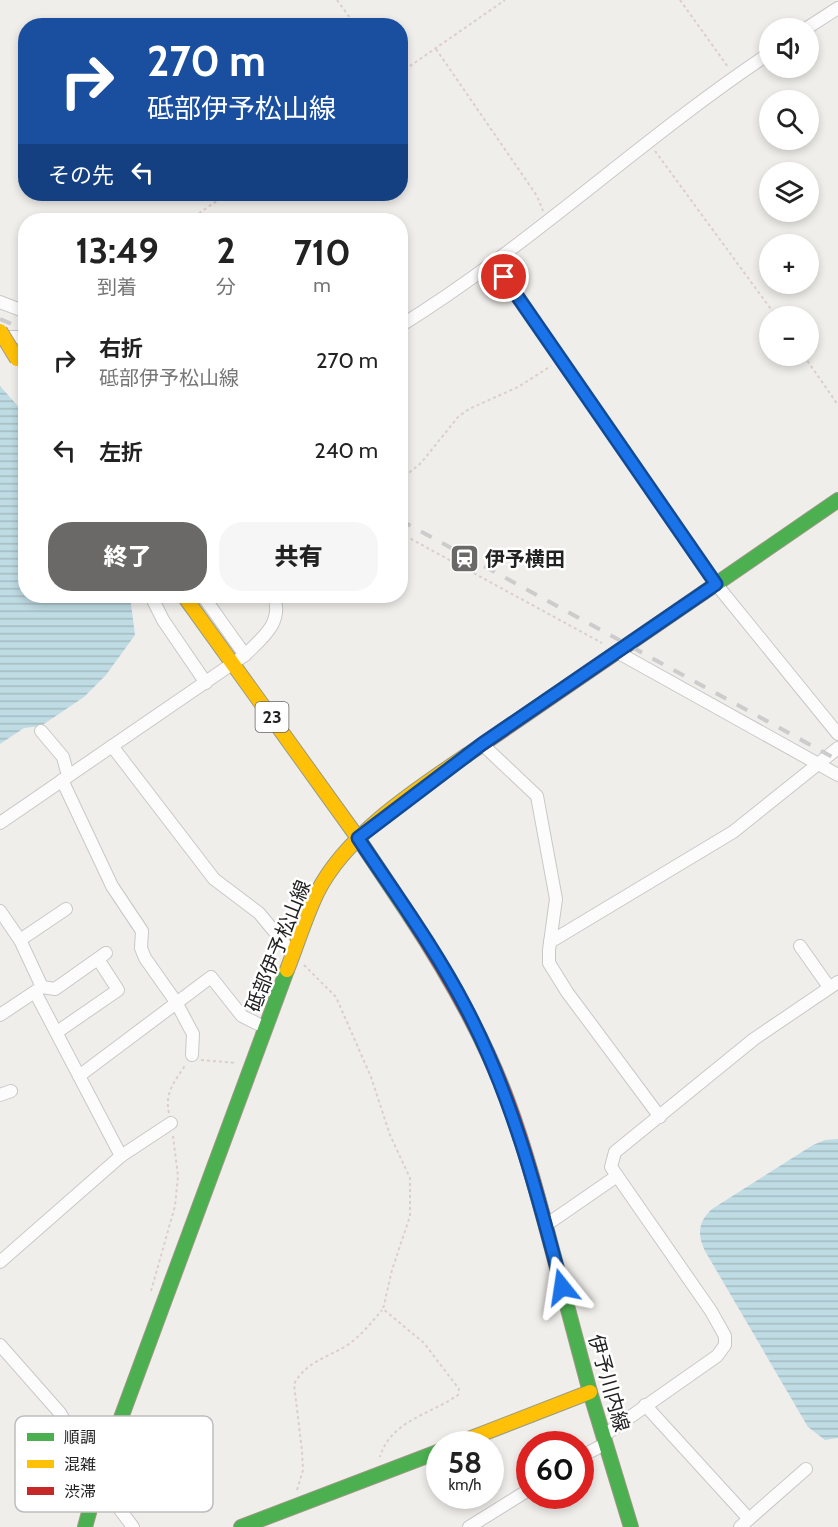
<!DOCTYPE html>
<html lang="ja">
<head>
<meta charset="utf-8">
<style>
	body { margin:0; font-family:Cabin,"Noto Sans JP",sans-serif; background:#f6f6f6; color:#222; height:100vh; display:flex; flex-direction:column; font-size:22px; white-space:nowrap }
	* { box-sizing:border-box; margin:0 }
	p { font-size:20px; color:#767676 }
	.icon { flex:none; width:33px; height:33px; fill:none; stroke:currentColor; stroke-width:2; stroke-linecap:round; stroke-linejoin:round }
	.map { position:relative; flex:1; overflow:hidden }
	.details { position:absolute; left:18px; top:213px; width:390px; height:390px; display:flex; flex-direction:column; background:#fff; border-radius:24px; box-shadow:0 3px 9px #0003 }
	.details>* { flex:none }
	.hud { position:absolute; left:18px; top:18px; width:390px; height:183px; border-radius:24px; box-shadow:0 3px 9px #0003; background:#1a4fa0; color:#fff; overflow:hidden }
	.tools { position:absolute; left:759px; top:18px; display:grid; gap:12px }
	.tools a { display:grid; place-items:center; width:60px; height:60px; border-radius:50%; background:#fff; box-shadow:0 3px 9px #0003; font-size:30px }
	.speed { position:absolute; left:426px; top:1431px; display:flex; gap:12px; font-size:30px; font-weight:700; text-align:center }
	.speed>* { display:grid; place-content:center; width:78px; height:78px; border-radius:50%; background:#fff; box-shadow:0 3px 9px #0003; line-height:1 }
	.speed small { font-size:15px; font-weight:400 }
	.speed .limit { border:9px solid #d22; background:#fff; color:#111 }
	.pin { position:absolute; display:grid; place-items:center; width:51px; height:51px; color:#fff; margin:-26px; border:3px solid #fff; border-radius:50%; box-shadow:0 2px 6px #0007 }
	.me { position:absolute; width:66px; margin:-33px; rotate:345deg; stroke-linejoin:round; filter:drop-shadow(0 0 4px #0008) }
	.turn { display:flex; align-items:center; gap:21px; height:126px; padding:0 30px; font-size:27px }
	.turn .icon { width:78px; height:78px; stroke-width:2.5 }
	.turn b { display:block; font-size:42px; line-height:51px }
	.then { display:flex; align-items:center; height:57px; padding:0 30px; background:#0003; gap:12px; font-size:22px }
	.eta { display:flex; justify-content:space-evenly; align-items:center; height:102px; text-align:center }
	.eta b { font-size:36px; font-weight:800; line-height:42px }
	.button { display:flex; gap:12px; margin-top:auto; padding:12px 30px }
	.button a { flex:1; height:69px; border-radius:24px; background:#6a6968; color:#fff; font-size:24px; font-weight:800; line-height:69px; text-align:center }
	.button a+a { background:#f6f6f6; color:#222 }
	ul { padding:0; list-style:none }
	li { display:flex; align-items:center; gap:18px; height:90px; padding:0 30px }
	li div { flex:1 }
	li b { display:block; font-size:22px }
	li em { font-style:normal }
	.map>svg:first-child { display:block }
	.water { fill:url(#water-rules) }
	.lines { fill:none; stroke-linecap:round; stroke-linejoin:round }
	.street-casing { stroke:#c9c8c7; stroke-width:14 }
	.fast-casing { stroke:#999a82; stroke-width:16 }
	.slow-casing { stroke:#999a82; stroke-width:16 }
	.jam-casing { stroke:#999a82; stroke-width:16 }
	.path { stroke:#dccecd; stroke-width:2; stroke-dasharray:3 3; stroke-linecap:butt }
	.street { stroke:#fdfcfc; stroke-width:12 }
	.fast { stroke:#4caf50; stroke-width:14 }
	.slow { stroke:#ffc107; stroke-width:14 }
	.jam { stroke:#c62828; stroke-width:14 }
	.rail { stroke:#ccc; stroke-width:4; stroke-dasharray:12 12; stroke-linecap:butt }
	.slow-bridge-casing { stroke:#a79c86; stroke-width:16; stroke-linecap:butt }
	.slow-bridge { stroke:#ffc107; stroke-width:14 }
	.route-casing { stroke:#114b97; stroke-width:15 }
	.route { stroke:#1a73e8; stroke-width:10 }
	.labels { text-anchor:middle; dominant-baseline:central; stroke-width:5; stroke-linejoin:round; paint-order:stroke }
	.shield { fill:#fff; stroke:#646464; stroke-width:1.5 }
	.shield-label { font-size:18px; font-weight:bold; fill:#222 }
	.poi-label { font-size:20px; font-weight:bold; fill:#222; stroke:#fff; text-anchor:start }
	.street-label { font-size:20px; fill:#222; stroke:#fff }
	.key { fill:#fff; stroke:#bdbdbd; stroke-width:1.5 }
	.key-label { font-size:16px; fill:#222 }
</style>
</head>
<body>
<div class="map">
<svg width="838" height="1527" viewBox="0 0 838 1527">
	<defs>
		<pattern id="water-rules" width="6" height="5" patternUnits="userSpaceOnUse" patternTransform="scale(1.5)"><rect width="6" height="5" fill="#bfdbe3"/><path d="M0 2.5h6" fill="none" stroke="#a4bcc2"/></pattern>
	</defs>
	<rect width="100%" height="100%" fill="#f0eeeb"/>
	<g class="water">
		<path d="M0,386L25,414L26,596H130L135,635L106,675L84,697L41,726L24,728L0,744Z"/>
		<path d="M838,1139V1438L825,1440L808,1427L705,1251C697,1234 698,1222 712,1209L813,1145L825,1140Z"/>
	</g>
	<g class="lines">
		<defs>
			<g id="street">
				<path d="M807,28L838,8"/>
				<path d="M493,261L716,584L838,734"/>
				<path d="M0,302L26,312"/>
				<path d="M400,326C531,245 642,138 770,53"/>
				<path d="M1,337H19L26,341"/>
				<path d="M151,596L163,620L206,683"/>
				<path d="M203,596L245,655"/>
				<path d="M617,652L838,775"/>
				<path d="M41,731L63,757L68,776"/>
				<path d="M482,744L537,796L556,899L549,950V963L567,992L660,1117"/>
				<path d="M112,746L214,879L259,913L293,954"/>
				<path d="M62,780L112,886L142,931L141,948L145,958L176,1002L193,1034L192,1055"/>
				<path d="M0,823L245,655C263,637 283,623 274,596"/>
				<path d="M0,911L20,940L42,987L0,1015"/>
				<path d="M20,940L66,909"/>
				<path d="M550,942L733,832L838,748"/>
				<path d="M800,946L829,987"/>
				<path d="M42,987L55,989L106,953"/>
				<path d="M57,1032L118,990L98,959"/>
				<path d="M79,1076L211,977L242,1016L266,1028"/>
				<path d="M0,1095L11,1091"/>
				<path d="M121,1156L171,1123"/>
				<path d="M546,1225L617,1176"/>
				<path d="M0,1262L121,1156L35,992"/>
				<path d="M0,1345L60,1413L98,1480L133,1527"/>
				<path d="M645,1405L749,1519L740,1527"/>
				<path d="M603,1436L717,1356L725,1345V1336L711,1311L611,1167L615,1152L754,1039L838,982"/>
				<path d="M580,1457L605,1444"/>
				<path d="M749,1519L806,1469"/>
				<path d="M469,1527L530,1489"/>
			</g>
			<g id="fast">
				<path d="M703,593L838,500"/>
				<path d="M557,1268L590,1392L631,1527"/>
				<path d="M85,1527L98,1480L287,970"/>
				<path d="M241,1527L440,1451"/>
			</g>
			<g id="slow">
				<path d="M184,596L358,838L410,916"/>
				<path d="M287,970C297,945 305,918 317,893C345,836 415,790 467,755"/>
				<path d="M456,1444L590,1392"/>
			</g>
			<g id="jam">
				<path d="M467,755L703,593"/>
				<path d="M410,916C448,974 484,1036 508,1102C528,1156 542,1212 557,1268"/>
			</g>
		</defs>
		<use href="#street" class="street-casing"/>
		<use href="#fast" class="fast-casing"/>
		<use href="#slow" class="slow-casing"/>
		<use href="#jam" class="jam-casing"/>
		<g class="path">
			<path d="M337,0L356,26"/>
			<path d="M680,0L728,67"/>
			<path d="M436,49L537,196L543,211"/>
			<path d="M400,73L505,0"/>
			<path d="M655,151L776,316"/>
			<path d="M189,220L227,194"/>
			<path d="M804,356L838,405"/>
			<path d="M400,480L421,463L458,417L469,409L518,387L551,366"/>
			<path d="M400,533L602,643"/>
			<path d="M304,965L336,997L371,1077L390,1135L410,1178V1216L392,1270L383,1309L424,1343L459,1389L458,1395C431,1414 390,1421 380,1457"/>
			<path d="M201,1060L237,1063"/>
			<path d="M169,1113C164,1092 176,1080 186,1064"/>
			<path d="M151,1291L175,1206L178,1176L173,1136"/>
			<path d="M297,1490L303,1470L302,1451L294,1384C306,1362 326,1358 346,1346C360,1337 371,1323 382,1310"/>
		</g>
		<use href="#street" class="street"/>
		<use href="#fast" class="fast"/>
		<use href="#slow" class="slow"/>
		<use href="#jam" class="jam"/>
		<g class="rail">
			<path d="M0,319L26,330"/>
			<path d="M400,520L838,760"/>
		</g>
		<defs>
			<path id="slow-bridge" d="M0,331L17,359"/>
		</defs>
		<use href="#slow-bridge" class="slow-bridge-casing"/>
		<use href="#slow-bridge" class="slow-bridge"/>
	</g>
	<g class="lines">
		<defs>
			<path id="route" d="M504,277L716,584L482,744L358,838C395,894 435,948 466,1008C512,1096 537,1192 562,1287"/>
		</defs>
		<use href="#route" class="route-casing"/>
		<use href="#route" class="route"/>
	</g>
	<defs>
		<symbol id="station-square" viewBox="-11 -11 22 22"><rect x="-9" y="-9" width="18" height="18" rx="4" fill="#6a6968" stroke="#fff"/><path d="M-3-6H3Q5-6 5-4V2Q5 4 3 4L4.5 6H3L1.5 4h-3L-3 6H-4.5L-3 4Q-5 4-5 2V-4Q-5-6-3-6ZM-3.5-4v3h7v-3ZM-3.5 1v1.5H-2V1ZM2 1v1.5H3.5V1Z" fill="#fff"/></symbol>
	</defs>
	<g fill-rule="evenodd">
		<use href="#station-square" x="448" y="542" width="33" height="33"/>
	</g>
	<g class="labels">
		<rect class="shield" x="255.5" y="702" width="33" height="30" rx="4.5"/>
		<g class="shield-label">
			<text x="272" y="717">23</text>
		</g>
		<g class="poi-label">
			<text x="485" y="559">伊予横田</text>
		</g>
		<g class="street-label">
			<text transform="translate(278 946) rotate(-68)">砥部伊予松山線</text>
			<text transform="translate(609 1383) rotate(74)">伊予川内線</text>
		</g>
	</g>
	<rect x="15" y="1416" width="198" height="96" rx="9" class="key"/>
	<rect x="27" y="1433" width="27" height="8" fill="#4caf50"/>
	<rect x="27" y="1460" width="27" height="8" fill="#ffc107"/>
	<rect x="27" y="1487" width="27" height="8" fill="#c62828"/>
	<g class="key-label">
		<text x="64" y="1443">順調</text>
		<text x="64" y="1470">混雑</text>
		<text x="64" y="1497">渋滞</text>
	</g>
</svg>
<div class="tools">
<a><svg class="icon" aria-label="sound" viewBox="0 0 24 24"><path d="M4 9h4l5-4v14l-5-4H4zM17 9q2 3 0 6"/></svg></a>
<a><svg class="icon" aria-label="search" viewBox="0 0 24 24"><circle cx="10" cy="10" r="6"/><path d="M15 15l6 6"/></svg></a>
<a><svg class="icon" aria-label="layers" viewBox="0 0 24 24"><path d="M12 4l9 5-9 5-9-5zM3 14l9 5 9-5"/></svg></a>
<a>+</a>
<a>−</a>
</div>
<div class="speed"><div>58<small>km/h</small></div><div class="limit">60</div></div>
<div class="pin" style="left:504px;top:277px;background:#d93025"><svg class="icon" aria-label="arrive" viewBox="0 0 24 24"><path d="M6 21V4h12l-3 4 3 4H6"/></svg></div>
<svg class="me" style="left:562px;top:1287px" viewBox="-20 -20 40 40"><path d="M0-17L14 15 0 8-14 15z" fill="#1a73e8" stroke="#fff" stroke-width="4"/></svg>
<div class="hud">
<div class="turn"><svg class="icon" aria-label="right" viewBox="0 0 24 24"><path d="M7 20v-9h11M14 6l5 5-5 5"/></svg><div><b>270 m</b>砥部伊予松山線</div></div>
<div class="then">その先<svg class="icon" aria-label="left" viewBox="0 0 24 24"><path d="M17 20v-9H6M10 6l-5 5 5 5"/></svg></div>
</div>
<section class="details">
<div class="eta">
<div><b>13:49</b><p>到着</p></div>
<div><b>2</b><p>分</p></div>
<div><b>710</b><p>m</p></div>
</div>
<ul>
<li><svg class="icon" aria-label="right" viewBox="0 0 24 24"><path d="M7 20v-9h11M14 6l5 5-5 5"/></svg><div><b>右折</b><p>砥部伊予松山線</p></div><em>270 m</em></li>
<li><svg class="icon" aria-label="left" viewBox="0 0 24 24"><path d="M17 20v-9H6M10 6l-5 5 5 5"/></svg><div><b>左折</b></div><em>240 m</em></li>
</ul>
<div class="button"><a>終了</a><a>共有</a></div>
</section>
</div>
</body>
</html>
